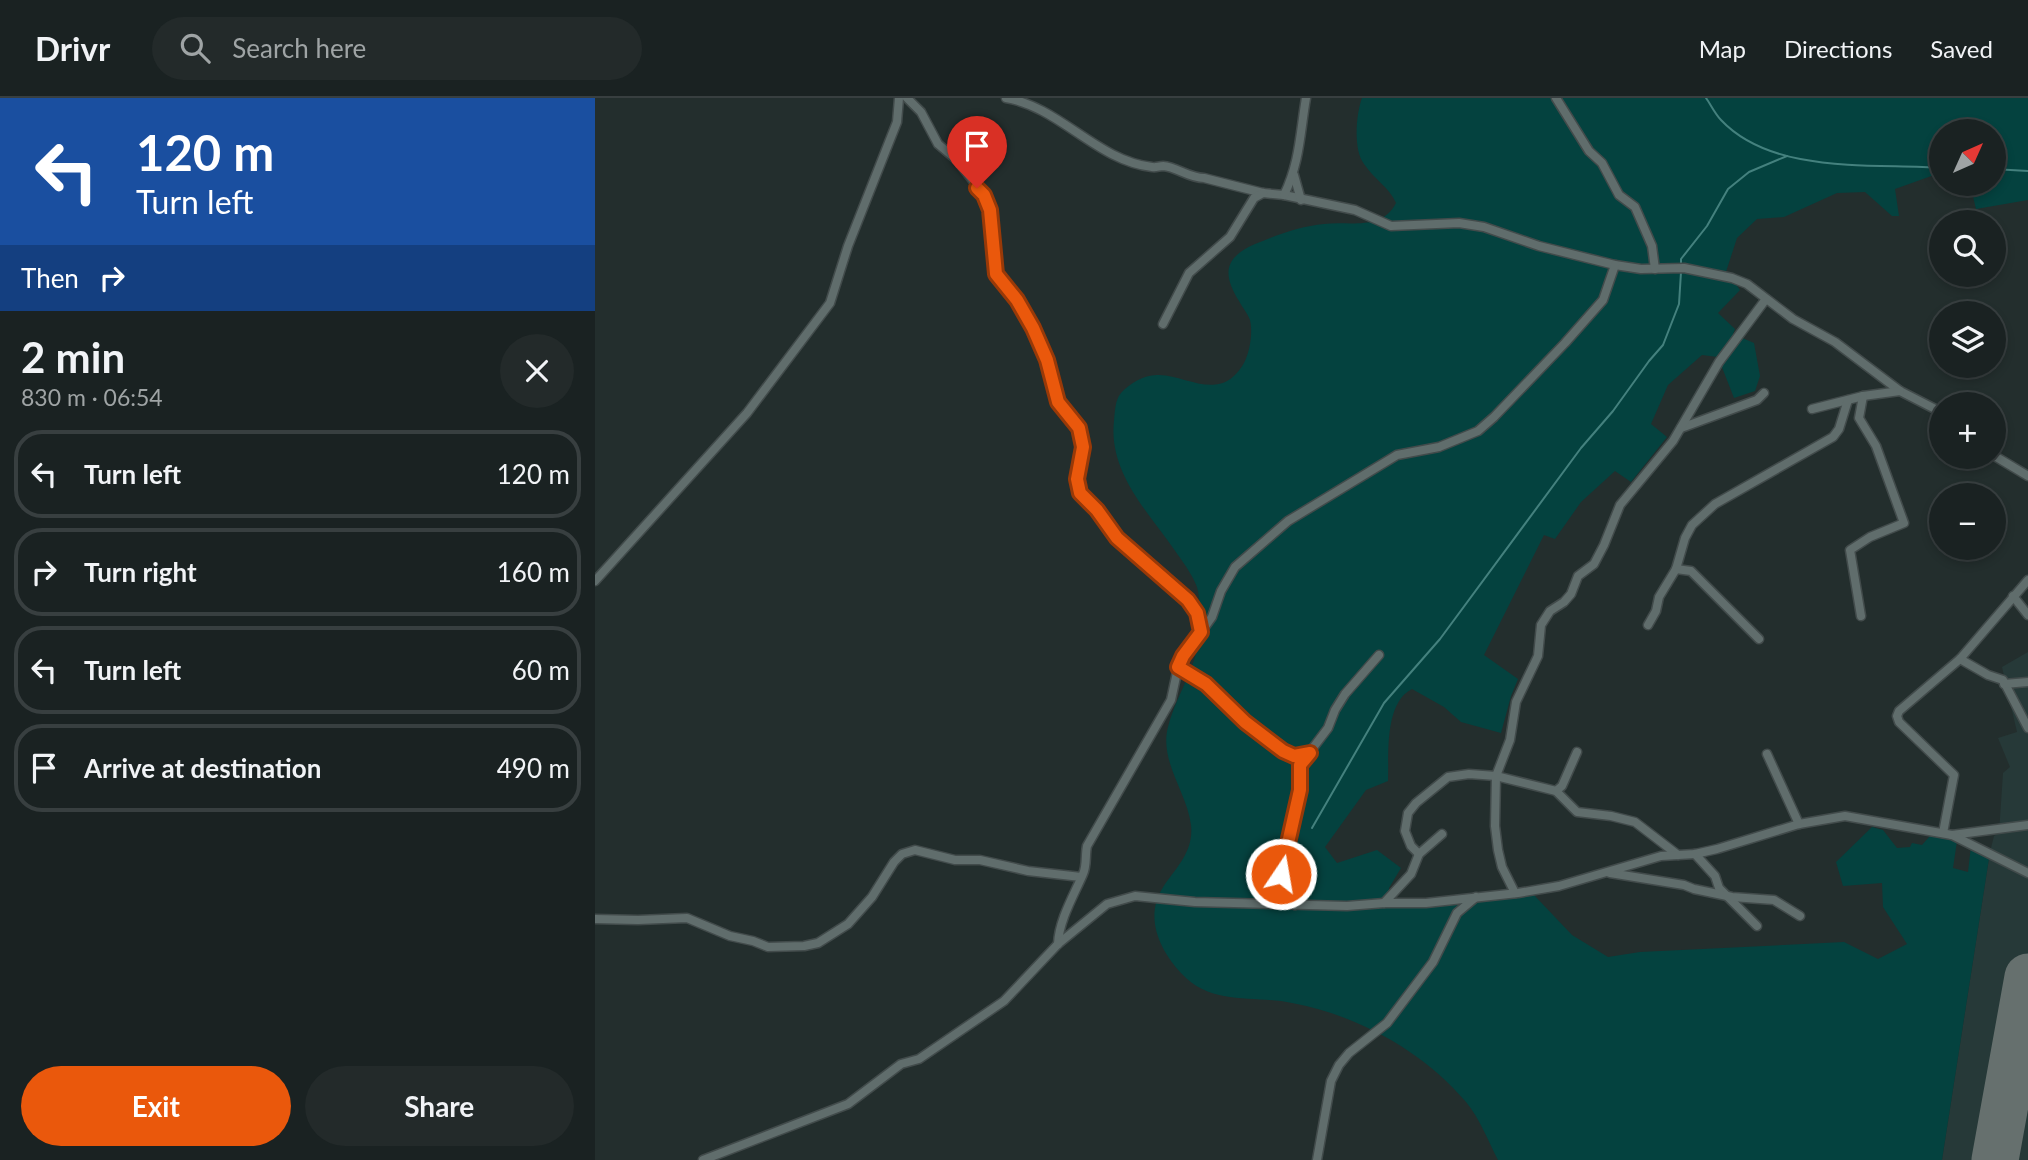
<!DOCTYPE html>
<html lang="en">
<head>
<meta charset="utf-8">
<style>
	body { margin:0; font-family:Lato,sans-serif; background:#232a2a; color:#f1f3f6; height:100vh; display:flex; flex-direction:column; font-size:26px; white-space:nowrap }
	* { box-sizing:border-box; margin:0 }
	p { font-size:23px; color:#9fa4a5 }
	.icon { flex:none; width:38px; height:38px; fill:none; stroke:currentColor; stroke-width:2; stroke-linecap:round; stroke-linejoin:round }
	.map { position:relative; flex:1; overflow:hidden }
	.sheet { display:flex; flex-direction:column; background:#1a2222; width:595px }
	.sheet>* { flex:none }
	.banner { background:#1a4fa0; color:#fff; overflow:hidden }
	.needle { width:46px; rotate:45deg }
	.tools { position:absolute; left:1334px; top:21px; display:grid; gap:14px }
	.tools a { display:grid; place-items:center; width:77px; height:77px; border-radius:50%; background:#1a2222; box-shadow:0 4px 10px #0003,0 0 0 2px #383f40; font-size:35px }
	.pin { position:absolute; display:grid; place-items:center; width:60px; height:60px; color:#fff; margin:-72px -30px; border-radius:50% 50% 50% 0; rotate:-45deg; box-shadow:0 0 7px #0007 }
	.pin .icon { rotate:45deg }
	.me { position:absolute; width:77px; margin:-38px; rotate:12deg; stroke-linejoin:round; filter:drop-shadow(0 0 5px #0008) }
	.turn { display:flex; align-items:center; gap:24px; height:147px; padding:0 21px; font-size:32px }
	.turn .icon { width:91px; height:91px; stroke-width:2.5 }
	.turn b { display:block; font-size:49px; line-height:60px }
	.then { display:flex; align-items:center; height:66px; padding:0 21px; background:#0003; gap:14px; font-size:26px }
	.round { display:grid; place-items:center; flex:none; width:74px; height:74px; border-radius:37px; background:#232a2a }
	.headline { display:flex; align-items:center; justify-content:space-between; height:119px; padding:0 21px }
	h1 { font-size:42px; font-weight:700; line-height:52px }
	.cta { display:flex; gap:14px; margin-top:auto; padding:14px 21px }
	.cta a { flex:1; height:80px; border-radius:42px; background:#ea580c; color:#fff; font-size:28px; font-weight:700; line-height:80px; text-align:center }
	.cta a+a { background:#232a2a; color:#f1f3f6 }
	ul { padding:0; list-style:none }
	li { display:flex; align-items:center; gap:21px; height:88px; margin:0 14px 10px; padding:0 7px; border:4px solid #383f40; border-radius:28px }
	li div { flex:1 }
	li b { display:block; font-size:26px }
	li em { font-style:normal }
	header { display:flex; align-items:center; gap:42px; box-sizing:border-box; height:98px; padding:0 35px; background:#1a2222; border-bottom:2px solid #383f40 }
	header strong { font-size:33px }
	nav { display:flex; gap:38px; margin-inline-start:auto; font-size:24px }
	.search { width:490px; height:63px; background:#232a2a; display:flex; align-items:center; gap:18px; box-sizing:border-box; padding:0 24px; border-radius:38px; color:#9fa4a5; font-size:26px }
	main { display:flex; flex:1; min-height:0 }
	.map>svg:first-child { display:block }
	.built { fill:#263938 }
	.green { fill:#04423f }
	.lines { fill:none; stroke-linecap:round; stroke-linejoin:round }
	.stream { stroke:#44817e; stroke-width:2 }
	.runway { stroke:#66706e; stroke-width:47 }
	.minor-casing { stroke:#424b4b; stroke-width:11 }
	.minor { stroke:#606d6c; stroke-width:8 }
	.route-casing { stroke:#983908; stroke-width:18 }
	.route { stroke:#ea580c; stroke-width:12 }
</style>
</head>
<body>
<header>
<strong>Drivr</strong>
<div class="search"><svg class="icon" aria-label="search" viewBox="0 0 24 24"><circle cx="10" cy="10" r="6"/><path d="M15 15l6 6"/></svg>Search here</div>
<nav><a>Map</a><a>Directions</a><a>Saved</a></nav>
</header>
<main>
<section class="sheet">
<div class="banner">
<div class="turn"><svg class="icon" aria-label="left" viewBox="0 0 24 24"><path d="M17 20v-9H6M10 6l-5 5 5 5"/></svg><div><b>120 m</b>Turn left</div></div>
<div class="then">Then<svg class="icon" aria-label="right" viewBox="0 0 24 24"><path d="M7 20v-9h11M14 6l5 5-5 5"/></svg></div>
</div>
<div class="headline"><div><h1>2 min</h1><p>830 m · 06:54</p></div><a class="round"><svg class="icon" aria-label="close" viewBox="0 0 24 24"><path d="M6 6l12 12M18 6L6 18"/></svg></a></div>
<ul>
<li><svg class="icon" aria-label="left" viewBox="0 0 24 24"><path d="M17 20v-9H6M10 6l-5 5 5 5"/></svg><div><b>Turn left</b></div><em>120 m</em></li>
<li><svg class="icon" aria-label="right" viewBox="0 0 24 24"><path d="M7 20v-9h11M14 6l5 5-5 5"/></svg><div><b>Turn right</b></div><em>160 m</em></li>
<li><svg class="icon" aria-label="left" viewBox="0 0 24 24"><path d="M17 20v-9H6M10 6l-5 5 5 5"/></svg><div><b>Turn left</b></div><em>60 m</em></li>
<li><svg class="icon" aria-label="arrive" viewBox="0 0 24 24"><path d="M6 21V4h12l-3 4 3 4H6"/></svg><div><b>Arrive at destination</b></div><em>490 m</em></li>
</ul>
<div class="cta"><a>Exit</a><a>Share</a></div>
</section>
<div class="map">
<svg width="1433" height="1062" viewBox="0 0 1433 1062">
	<rect width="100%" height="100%" fill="#232e2d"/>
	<path class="built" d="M1433,554V1062H1347L1395,754L1399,738L1404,735L1408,675L1415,669L1403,640L1422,634L1407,569Z"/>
	<path class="green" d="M767,0H1433V102L1381,111L1375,86H1398V33H1346V77L1342,76L1300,91L1304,118H1297L1270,94L1242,95L1189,119L1162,121L1142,140L1129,180L1140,185L1145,192L1123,215L1140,231L1138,236L1159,245L1165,278L1160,293L1139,300L1123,259L1107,257L1073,287L1056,326L1072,339L1036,384L1020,373L986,404L960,441L949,437L889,557L923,581L916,598L906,635L866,624L849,609L817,591C789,605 794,657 793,683L771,692L730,749L742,765L782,752L806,770L794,790L793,805L939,797L977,837L1013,859L1045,854L1249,844L1283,861L1312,846L1288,809L1287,785L1248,788L1241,764L1277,729L1288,732L1302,750L1315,749L1317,745L1327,747L1335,738L1362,743L1358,770L1373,774L1376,748L1395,754L1347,1062H903C893,1043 885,1021 871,1004C828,953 762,917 697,905C660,897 616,908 587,876C566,854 549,821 567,791C580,770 599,755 596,727C592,694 564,663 573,629C583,591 605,568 605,525C605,514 605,500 602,489C598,478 590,467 583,457C556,417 513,376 519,323C520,313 520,302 526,295C535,285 550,276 564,277C594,278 626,305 649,265C655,254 658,234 655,222C653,216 647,209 644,203C628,177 628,160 660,146C681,137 706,128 729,126C755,123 787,133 801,105C794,89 779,81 769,66C758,52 761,16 767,0Z"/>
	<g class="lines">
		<g class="stream">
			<path d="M1111,0C1116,7 1120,16 1126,22C1178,77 1277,65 1346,70"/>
			<path d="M1398,71L1433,73"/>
			<path d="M1086,165V161L1112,128L1133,91L1154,74L1192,58"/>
			<path d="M717,730L789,605L845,541L986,350L1018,313L1054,263L1068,247L1084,206L1086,174"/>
		</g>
		<path class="runway" d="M1400,1062L1433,879"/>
		<defs>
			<g id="minor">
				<path d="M312,0L326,14L343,46L362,62L392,101L398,127L400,173L422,202L438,230L452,262L463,304L484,330L488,349L482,381L486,395L502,412L522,440L593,502L602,515L606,534"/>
				<path d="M411,0C465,9 502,63 557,69C561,70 564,68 568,68C582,69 594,80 609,80L668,95L689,97L760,112L796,128L864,125L889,129L944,148L1020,167L1046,171L1089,170L1137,180L1152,186L1198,221L1240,244L1305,293L1346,314"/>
				<path d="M961,0L994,53L1007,65L1024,97L1040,109L1057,148L1060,171"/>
				<path d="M699,77L706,102"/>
				<path d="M689,97C705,64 705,35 711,0"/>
				<path d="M568,226L594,175L635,139L659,100L668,95"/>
				<path d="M1217,311L1268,298L1305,293"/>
				<path d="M1086,330L1162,302L1169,295"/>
				<path d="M1398,357L1433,378"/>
				<path d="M1081,471L1096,473L1164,541"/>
				<path d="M0,483L152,315L235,205L253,148L302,24L304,0"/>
				<path d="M1418,498L1433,517"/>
				<path d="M1266,518L1255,452L1275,439L1309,425L1281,348L1264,320L1268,298"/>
				<path d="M1053,527L1061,513L1064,499L1081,471L1090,440L1097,427L1120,406L1238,339L1244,331L1253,302"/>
				<path d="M1365,561L1393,577L1408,582L1433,630"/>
				<path d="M583,569L611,586L650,624L688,653L697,658L715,655"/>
				<path d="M1409,586L1433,584"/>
				<path d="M1172,656L1204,726"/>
				<path d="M961,693L967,688L982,654"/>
				<path d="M1348,735L1359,677L1304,624L1302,618L1304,613L1365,561L1433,482"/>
				<path d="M1357,737L1433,727"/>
				<path d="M824,756L816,748L810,733L813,715L821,705L853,679L874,676L901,678L961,693L982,714L1016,718L1040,724L1083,757"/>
				<path d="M1100,756L1120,778L1124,790L1162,828"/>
				<path d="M1015,775L1089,787L1099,791L1137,799L1179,802L1205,818"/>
				<path d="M920,795L907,769L903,752L900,728L901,678L915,642L921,604L943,558L946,527L955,513L969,504L976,496L983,478L999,466L1009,447L1025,407L1078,343L1124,264L1171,201"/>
				<path d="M789,805L816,776L824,756L847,736"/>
				<path d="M700,807L686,776L705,692V667L733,630L740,612L750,596L784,557"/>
				<path d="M0,821L43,822L92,820L135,838L158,843L173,849L209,848L223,845L253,826L277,799L299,764L307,756L320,752L360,762H385L433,773L486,779"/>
				<path d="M463,846C464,822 479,797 488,776C492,768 490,757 492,748L576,602L584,565L617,519L626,493L640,469L693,423L802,357L844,349L883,333L899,319L970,245L1008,202L1020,167"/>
				<path d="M108,1062L253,1006L306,966L324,961L409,903L463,846L512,806L540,798L600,804L752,808L789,805H831L923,795L964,788L1066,758L1100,756L1122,751L1204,726L1250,718L1357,737L1433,775"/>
				<path d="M722,1062L736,983L744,967L754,955L792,925L838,864L862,815L881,799"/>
			</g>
		</defs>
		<use href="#minor" class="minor-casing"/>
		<use href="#minor" class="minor"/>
	</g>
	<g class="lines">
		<defs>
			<path id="route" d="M382,90L389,97L395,112L401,176L422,202L438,230L452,262L463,304L484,330L488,349L482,381L485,395L502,412L522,440L593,502L602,515L606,534L588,558L583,569L611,586L650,624L688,653L699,658L715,655L705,667V692L686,776"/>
		</defs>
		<use href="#route" class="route-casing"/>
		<use href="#route" class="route"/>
	</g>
</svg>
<div class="tools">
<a><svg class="needle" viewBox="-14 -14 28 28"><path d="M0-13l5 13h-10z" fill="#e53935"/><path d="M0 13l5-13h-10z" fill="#9fa4a5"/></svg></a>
<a><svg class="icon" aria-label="search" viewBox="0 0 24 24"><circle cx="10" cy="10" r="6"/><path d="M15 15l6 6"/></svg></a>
<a><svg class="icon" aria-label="layers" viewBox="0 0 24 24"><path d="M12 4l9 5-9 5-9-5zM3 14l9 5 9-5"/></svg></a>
<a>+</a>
<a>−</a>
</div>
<div class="pin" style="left:382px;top:90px;background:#d93025"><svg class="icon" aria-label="arrive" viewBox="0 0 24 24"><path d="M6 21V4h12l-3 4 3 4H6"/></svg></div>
<svg class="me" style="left:686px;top:776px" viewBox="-20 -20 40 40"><circle r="17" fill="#ea580c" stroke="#fff" stroke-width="3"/><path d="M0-11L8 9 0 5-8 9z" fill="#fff"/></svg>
</div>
</main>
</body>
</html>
